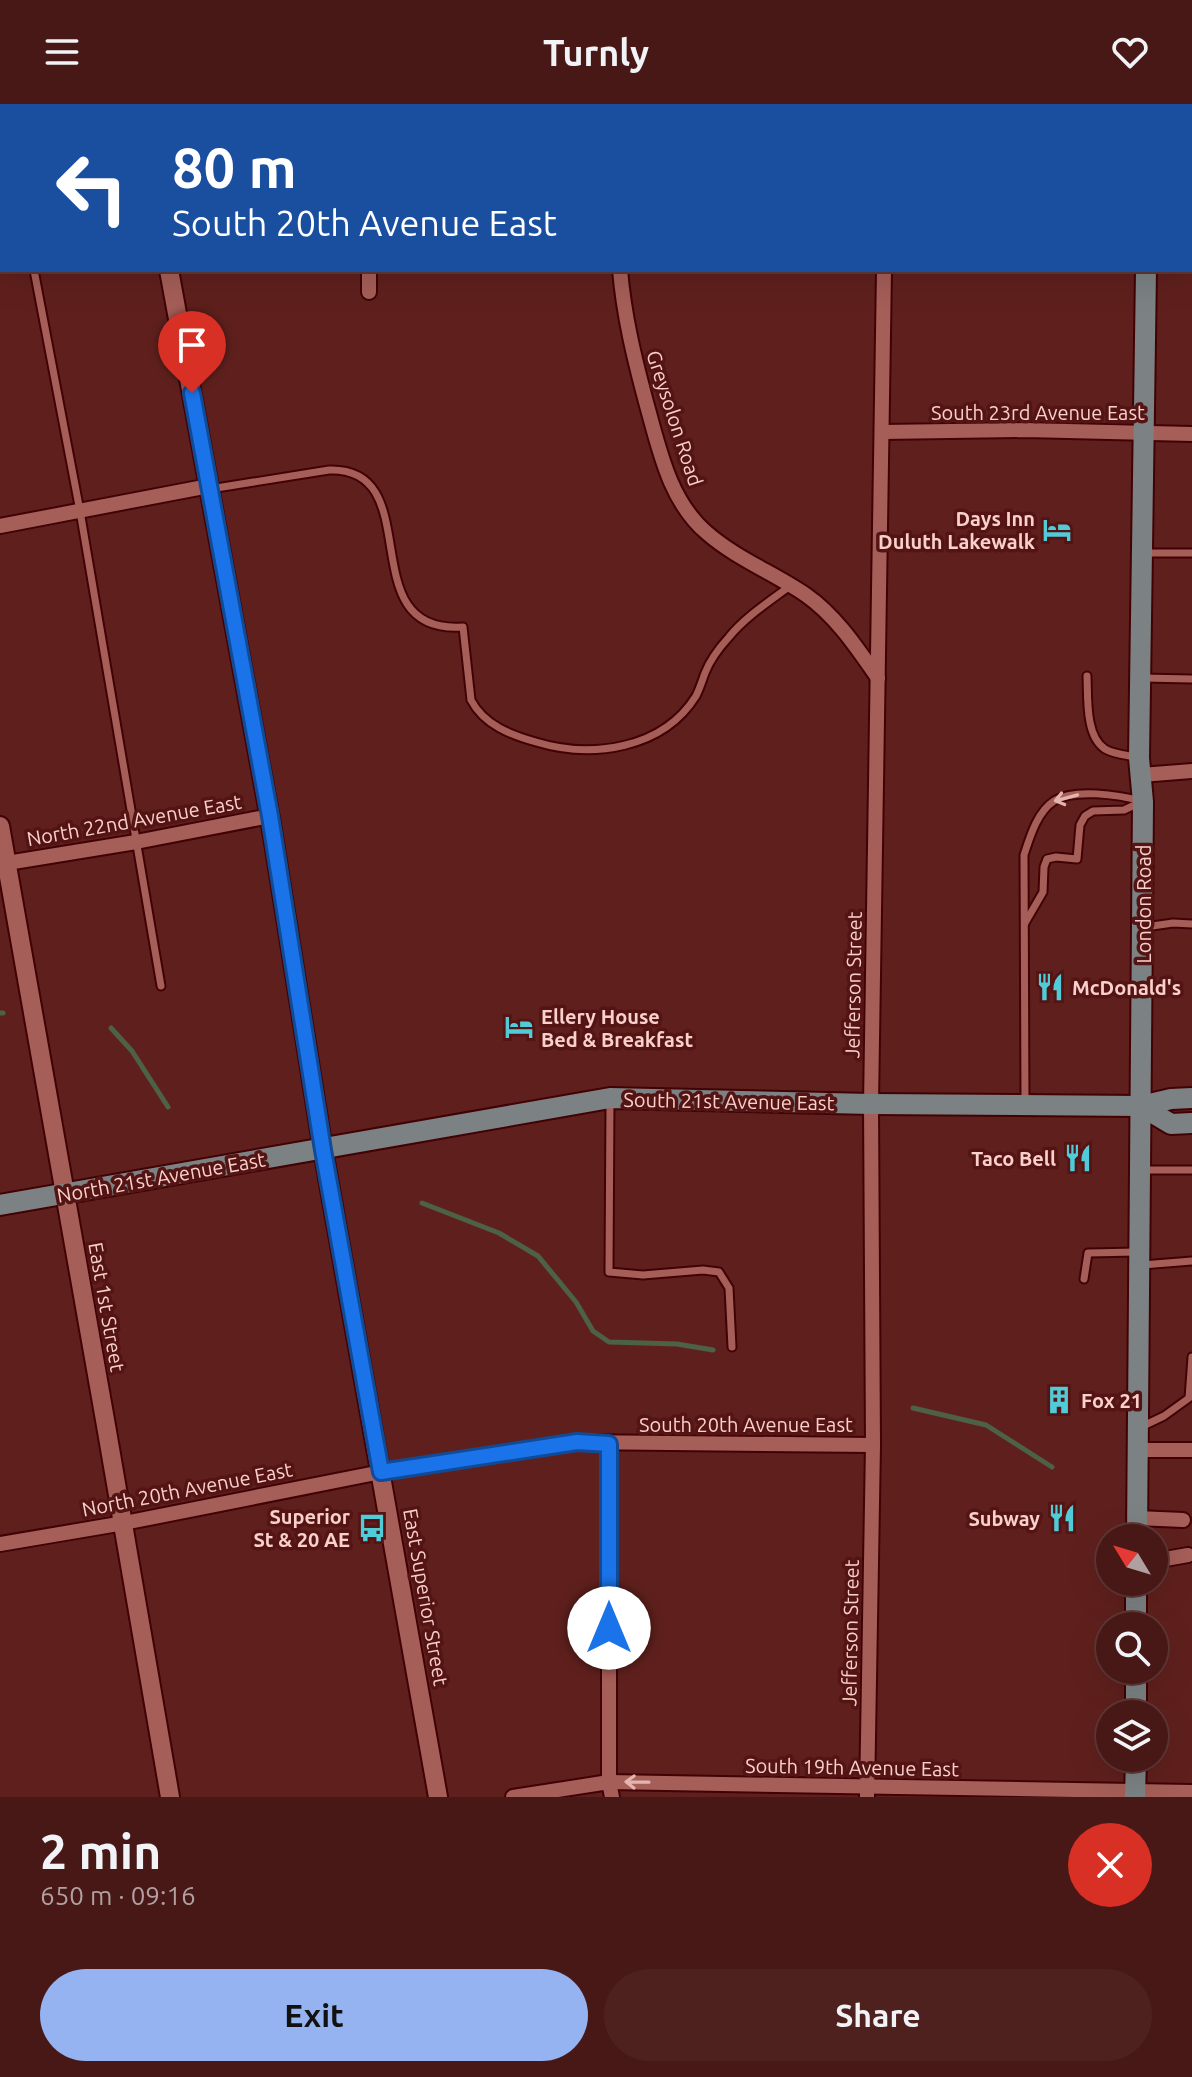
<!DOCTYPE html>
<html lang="en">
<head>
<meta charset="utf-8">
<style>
	body { margin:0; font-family:Ubuntu,sans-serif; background:#4e211f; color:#f1f3f6; height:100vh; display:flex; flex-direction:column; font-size:30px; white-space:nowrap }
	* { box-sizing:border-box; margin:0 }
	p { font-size:26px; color:#b0a0a1 }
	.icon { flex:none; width:44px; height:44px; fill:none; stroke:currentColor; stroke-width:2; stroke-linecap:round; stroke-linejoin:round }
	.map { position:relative; height:1693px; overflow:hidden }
	.sheet { display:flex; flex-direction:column; background:#471816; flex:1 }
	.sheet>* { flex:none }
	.guide { position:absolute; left:0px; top:0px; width:1192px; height:168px; box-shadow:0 8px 32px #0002,0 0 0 2px #5f3735; background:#1a4fa0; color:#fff; overflow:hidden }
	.needle { width:52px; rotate:308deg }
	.buttons { position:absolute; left:1096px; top:1420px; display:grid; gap:16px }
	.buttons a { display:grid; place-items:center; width:72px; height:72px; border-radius:50%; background:#471816; box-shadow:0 8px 32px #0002,0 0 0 2px #5f3735; font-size:40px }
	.pin { position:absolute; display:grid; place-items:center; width:68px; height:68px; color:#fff; margin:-82px -34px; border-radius:50% 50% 50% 0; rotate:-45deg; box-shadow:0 0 8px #0007 }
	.pin .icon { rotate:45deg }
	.me { position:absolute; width:88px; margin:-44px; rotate:0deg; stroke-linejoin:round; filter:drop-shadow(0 0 6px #0008) }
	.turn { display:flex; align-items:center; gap:28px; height:168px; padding:0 40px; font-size:36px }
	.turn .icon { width:104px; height:104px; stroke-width:2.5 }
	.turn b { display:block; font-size:56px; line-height:68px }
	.round { display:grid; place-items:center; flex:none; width:84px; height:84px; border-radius:42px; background:#4e211f }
	.summary { display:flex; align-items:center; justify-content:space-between; height:136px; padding:0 40px }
	h1 { font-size:48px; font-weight:700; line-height:60px }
	.button { display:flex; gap:16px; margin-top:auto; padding:16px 40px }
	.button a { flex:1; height:92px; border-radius:48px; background:#95b2f1; color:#111; font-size:32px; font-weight:700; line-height:92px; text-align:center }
	.button a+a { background:#4e211f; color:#f1f3f6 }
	header { display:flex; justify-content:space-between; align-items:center; height:104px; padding:0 40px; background:#471816; font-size:36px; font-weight:700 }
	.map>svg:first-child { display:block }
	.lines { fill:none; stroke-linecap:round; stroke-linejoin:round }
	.stream { stroke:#4c6145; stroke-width:5 }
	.service-casing { stroke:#410205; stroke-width:11 }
	.minor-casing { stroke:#410205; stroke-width:18 }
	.tertiary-casing { stroke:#410205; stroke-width:22 }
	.secondary-casing { stroke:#410205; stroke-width:24 }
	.service { stroke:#a55e58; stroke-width:7 }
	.minor { stroke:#a55e58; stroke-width:14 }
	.tertiary { stroke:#a55e58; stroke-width:18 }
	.secondary { stroke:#7c8283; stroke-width:20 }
	.oneway { stroke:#e4b4ae }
	.route-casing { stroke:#114b97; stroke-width:20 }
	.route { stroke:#1a73e8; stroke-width:14 }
	.labels { text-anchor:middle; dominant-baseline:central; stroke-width:7; stroke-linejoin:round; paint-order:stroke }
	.street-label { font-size:20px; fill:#f9d0cb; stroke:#531413 }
	.poi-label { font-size:20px; font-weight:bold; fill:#f9d0cb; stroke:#531413; text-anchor:end }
</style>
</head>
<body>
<header><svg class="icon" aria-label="menu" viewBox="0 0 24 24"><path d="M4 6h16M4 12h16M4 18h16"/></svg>Turnly<svg class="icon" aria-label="heart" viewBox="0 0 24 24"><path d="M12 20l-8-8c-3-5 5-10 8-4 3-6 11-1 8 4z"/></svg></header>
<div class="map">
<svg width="1192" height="1693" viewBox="0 0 1192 1693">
	<rect width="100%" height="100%" fill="#5f201d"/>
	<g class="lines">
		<g class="stream">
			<path d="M0,909H3"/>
			<path d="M111,924L132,947L168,1003"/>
			<path d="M422,1099L499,1129L538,1152L576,1198L593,1227L609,1238L677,1240L713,1246"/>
			<path d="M913,1304L986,1321L1052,1363"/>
		</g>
		<defs>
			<g id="service">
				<path d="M34,166L80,407L161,882"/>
				<path d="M210,385L329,366C430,363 349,531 463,523L471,596C484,621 511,631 536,638C592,655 663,645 696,592C700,584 702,577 705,569C710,556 719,544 729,533C745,513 770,497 790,482"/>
				<path d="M1142,449H1192"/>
				<path d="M1087,572C1088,593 1085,632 1105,645C1113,650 1126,651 1136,653"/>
				<path d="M1142,574L1192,575"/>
				<path d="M1025,819L1043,788L1044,763L1047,755L1056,753L1077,755L1080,721L1085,712L1093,707L1124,706L1141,698"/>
				<path d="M1145,823L1173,819L1192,820"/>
				<path d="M610,996L609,1168L643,1171L703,1166L719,1168L729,1184L732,1243"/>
				<path d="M1025,999L1024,751C1030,733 1037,708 1054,697C1074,684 1119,691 1141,697"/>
				<path d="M1143,1066H1192"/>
				<path d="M1142,1161L1192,1157"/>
				<path d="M1084,1175L1088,1149L1137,1148"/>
				<path d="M1139,1324L1164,1312L1189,1294L1192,1253"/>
			</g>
			<g id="minor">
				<path d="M363,0V2"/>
				<path d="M622,2V0"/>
				<path d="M885,2V0"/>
				<path d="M369,166V188"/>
				<path d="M620,166C624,212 634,253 646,298C659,344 669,397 707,429C737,455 774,469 806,491C836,512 857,544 878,574"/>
				<path d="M883,328L1026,326L1192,330"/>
				<path d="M0,422L209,382"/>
				<path d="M1141,671L1192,667"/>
				<path d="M7,759L136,738L270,712"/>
				<path d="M609,1340V1678L612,1693"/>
				<path d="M1137,1346H1192"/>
				<path d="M1137,1414L1183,1416"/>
				<path d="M0,1440L124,1419L381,1368L577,1338L873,1341"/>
				<path d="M1154,1457L1188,1451"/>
				<path d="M513,1693L609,1678L1192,1688"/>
				<path d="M867,1693L873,1341L871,1000L884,166"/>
			</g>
			<g id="tertiary">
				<path d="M137,0V2"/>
				<path d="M0,80H2"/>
				<path d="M169,166L271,720L323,1046L438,1693"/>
				<path d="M0,722C56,1045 116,1369 170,1693"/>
			</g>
			<g id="secondary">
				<path d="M1150,2V0"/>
				<path d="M1141,1002L1171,1020L1192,1019"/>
				<path d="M0,1101L610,994L871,1000L1141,1002L1171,995L1192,994"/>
				<path d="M1137,1434L1143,698L1139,654L1146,166"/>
				<path d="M1136,1522V1478"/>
				<path d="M1136,1610V1566"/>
				<path d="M1135,1693L1136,1654"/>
			</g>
		</defs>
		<use href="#service" class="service-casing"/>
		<use href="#minor" class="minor-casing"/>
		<use href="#tertiary" class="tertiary-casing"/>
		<use href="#secondary" class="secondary-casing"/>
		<use href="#service" class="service"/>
		<use href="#minor" class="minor"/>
		<use href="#tertiary" class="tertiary"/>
		<use href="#secondary" class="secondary"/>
	</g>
	<defs><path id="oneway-shaft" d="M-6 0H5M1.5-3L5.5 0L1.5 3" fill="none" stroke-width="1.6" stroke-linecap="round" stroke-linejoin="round" transform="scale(2)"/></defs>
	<g class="oneway">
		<use href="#oneway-shaft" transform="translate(1066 694) rotate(165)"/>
		<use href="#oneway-shaft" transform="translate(637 1678) rotate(-179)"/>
	</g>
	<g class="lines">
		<defs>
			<path id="route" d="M192,289L270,712L323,1046L381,1368L577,1338L609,1340V1524"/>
		</defs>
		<use href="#route" class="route-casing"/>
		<use href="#route" class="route"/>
	</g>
	<defs>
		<symbol id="hotel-bare" viewBox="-9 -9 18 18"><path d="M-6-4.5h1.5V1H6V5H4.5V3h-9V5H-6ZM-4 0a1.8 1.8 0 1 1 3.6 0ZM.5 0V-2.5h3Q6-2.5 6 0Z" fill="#52cbd9" stroke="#531413" stroke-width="2.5" paint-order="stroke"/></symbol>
		<symbol id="restaurant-bare" viewBox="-9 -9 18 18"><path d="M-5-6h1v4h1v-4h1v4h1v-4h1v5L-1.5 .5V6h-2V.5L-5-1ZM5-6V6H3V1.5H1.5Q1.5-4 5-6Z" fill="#52cbd9" stroke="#531413" stroke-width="2.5" paint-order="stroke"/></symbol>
		<symbol id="building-bare" viewBox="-9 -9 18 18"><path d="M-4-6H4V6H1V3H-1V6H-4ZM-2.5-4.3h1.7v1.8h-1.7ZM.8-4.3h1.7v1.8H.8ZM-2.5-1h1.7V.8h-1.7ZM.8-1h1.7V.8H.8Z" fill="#52cbd9" stroke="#531413" stroke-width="2.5" paint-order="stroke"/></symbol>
		<symbol id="bus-bare" viewBox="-9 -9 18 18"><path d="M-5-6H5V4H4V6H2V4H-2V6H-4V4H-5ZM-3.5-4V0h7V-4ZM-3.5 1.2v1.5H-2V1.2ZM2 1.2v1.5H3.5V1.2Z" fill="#52cbd9" stroke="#531413" stroke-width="2.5" paint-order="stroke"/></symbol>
	</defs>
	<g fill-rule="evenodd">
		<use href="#hotel-bare" x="1037" y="406" width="40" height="40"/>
		<use href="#restaurant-bare" x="1030" y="863" width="40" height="40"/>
		<use href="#hotel-bare" x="499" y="903" width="40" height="40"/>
		<use href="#restaurant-bare" x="1058" y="1034" width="40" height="40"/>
		<use href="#building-bare" x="1039" y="1276" width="40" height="40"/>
		<use href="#restaurant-bare" x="1042" y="1394" width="40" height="40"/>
		<use href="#bus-bare" x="352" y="1404" width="40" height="40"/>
	</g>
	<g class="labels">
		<g class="street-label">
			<text x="1038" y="308">South 23rd Avenue East</text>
			<text transform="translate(675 314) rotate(72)">Greysolon Road</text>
			<text transform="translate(134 716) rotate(-10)">North 22nd Avenue East</text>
			<text transform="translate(1143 800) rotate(-90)">London Road</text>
			<text transform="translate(853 881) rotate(-89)">Jefferson Street</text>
			<text transform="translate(729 997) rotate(1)">South 21st Avenue East</text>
			<text transform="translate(161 1073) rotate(-10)">North 21st Avenue East</text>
			<text transform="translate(107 1203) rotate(80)">East 1st Street</text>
			<text x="746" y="1320">South 20th Avenue East</text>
			<text transform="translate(187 1385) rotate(-11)">North 20th Avenue East</text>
			<text transform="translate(426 1493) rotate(80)">East Superior Street</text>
			<text transform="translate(850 1529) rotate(-89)">Jefferson Street</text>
			<text transform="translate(852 1663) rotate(1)">South 19th Avenue East</text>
		</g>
		<g class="poi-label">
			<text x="1035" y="414">Days Inn<tspan x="1035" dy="23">Duluth Lakewalk</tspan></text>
			<text x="1072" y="883" text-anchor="start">McDonald's</text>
			<text x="541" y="912" text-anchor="start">Ellery House<tspan x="541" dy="23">Bed &amp; Breakfast</tspan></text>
			<text x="1056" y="1054">Taco Bell</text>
			<text x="1081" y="1296" text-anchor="start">Fox 21</text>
			<text x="350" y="1412">Superior<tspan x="350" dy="23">St &amp; 20 AE</tspan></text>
			<text x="1040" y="1414">Subway</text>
		</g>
	</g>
</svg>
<div class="buttons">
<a><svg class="needle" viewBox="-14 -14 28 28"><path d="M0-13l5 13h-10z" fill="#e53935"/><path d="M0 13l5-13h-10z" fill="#b0a0a1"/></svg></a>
<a><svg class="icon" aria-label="search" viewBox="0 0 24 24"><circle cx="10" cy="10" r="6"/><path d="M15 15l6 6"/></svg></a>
<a><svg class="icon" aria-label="layers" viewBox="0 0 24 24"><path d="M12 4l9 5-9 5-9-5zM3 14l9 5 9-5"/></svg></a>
</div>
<div class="pin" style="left:192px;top:289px;background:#d93025"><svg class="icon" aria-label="arrive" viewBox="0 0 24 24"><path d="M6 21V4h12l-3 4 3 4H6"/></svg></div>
<svg class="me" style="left:609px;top:1524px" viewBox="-20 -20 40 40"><circle r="19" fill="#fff"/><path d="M0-13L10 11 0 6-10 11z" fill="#1a73e8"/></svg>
<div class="guide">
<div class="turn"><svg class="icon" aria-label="left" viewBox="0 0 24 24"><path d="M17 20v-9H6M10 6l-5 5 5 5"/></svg><div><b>80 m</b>South 20th Avenue East</div></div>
</div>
</div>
<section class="sheet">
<div class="summary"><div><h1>2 min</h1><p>650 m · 09:16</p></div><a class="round" style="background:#d93025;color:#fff"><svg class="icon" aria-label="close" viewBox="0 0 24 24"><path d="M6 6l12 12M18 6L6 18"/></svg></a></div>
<div class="button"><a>Exit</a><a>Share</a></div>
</section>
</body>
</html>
